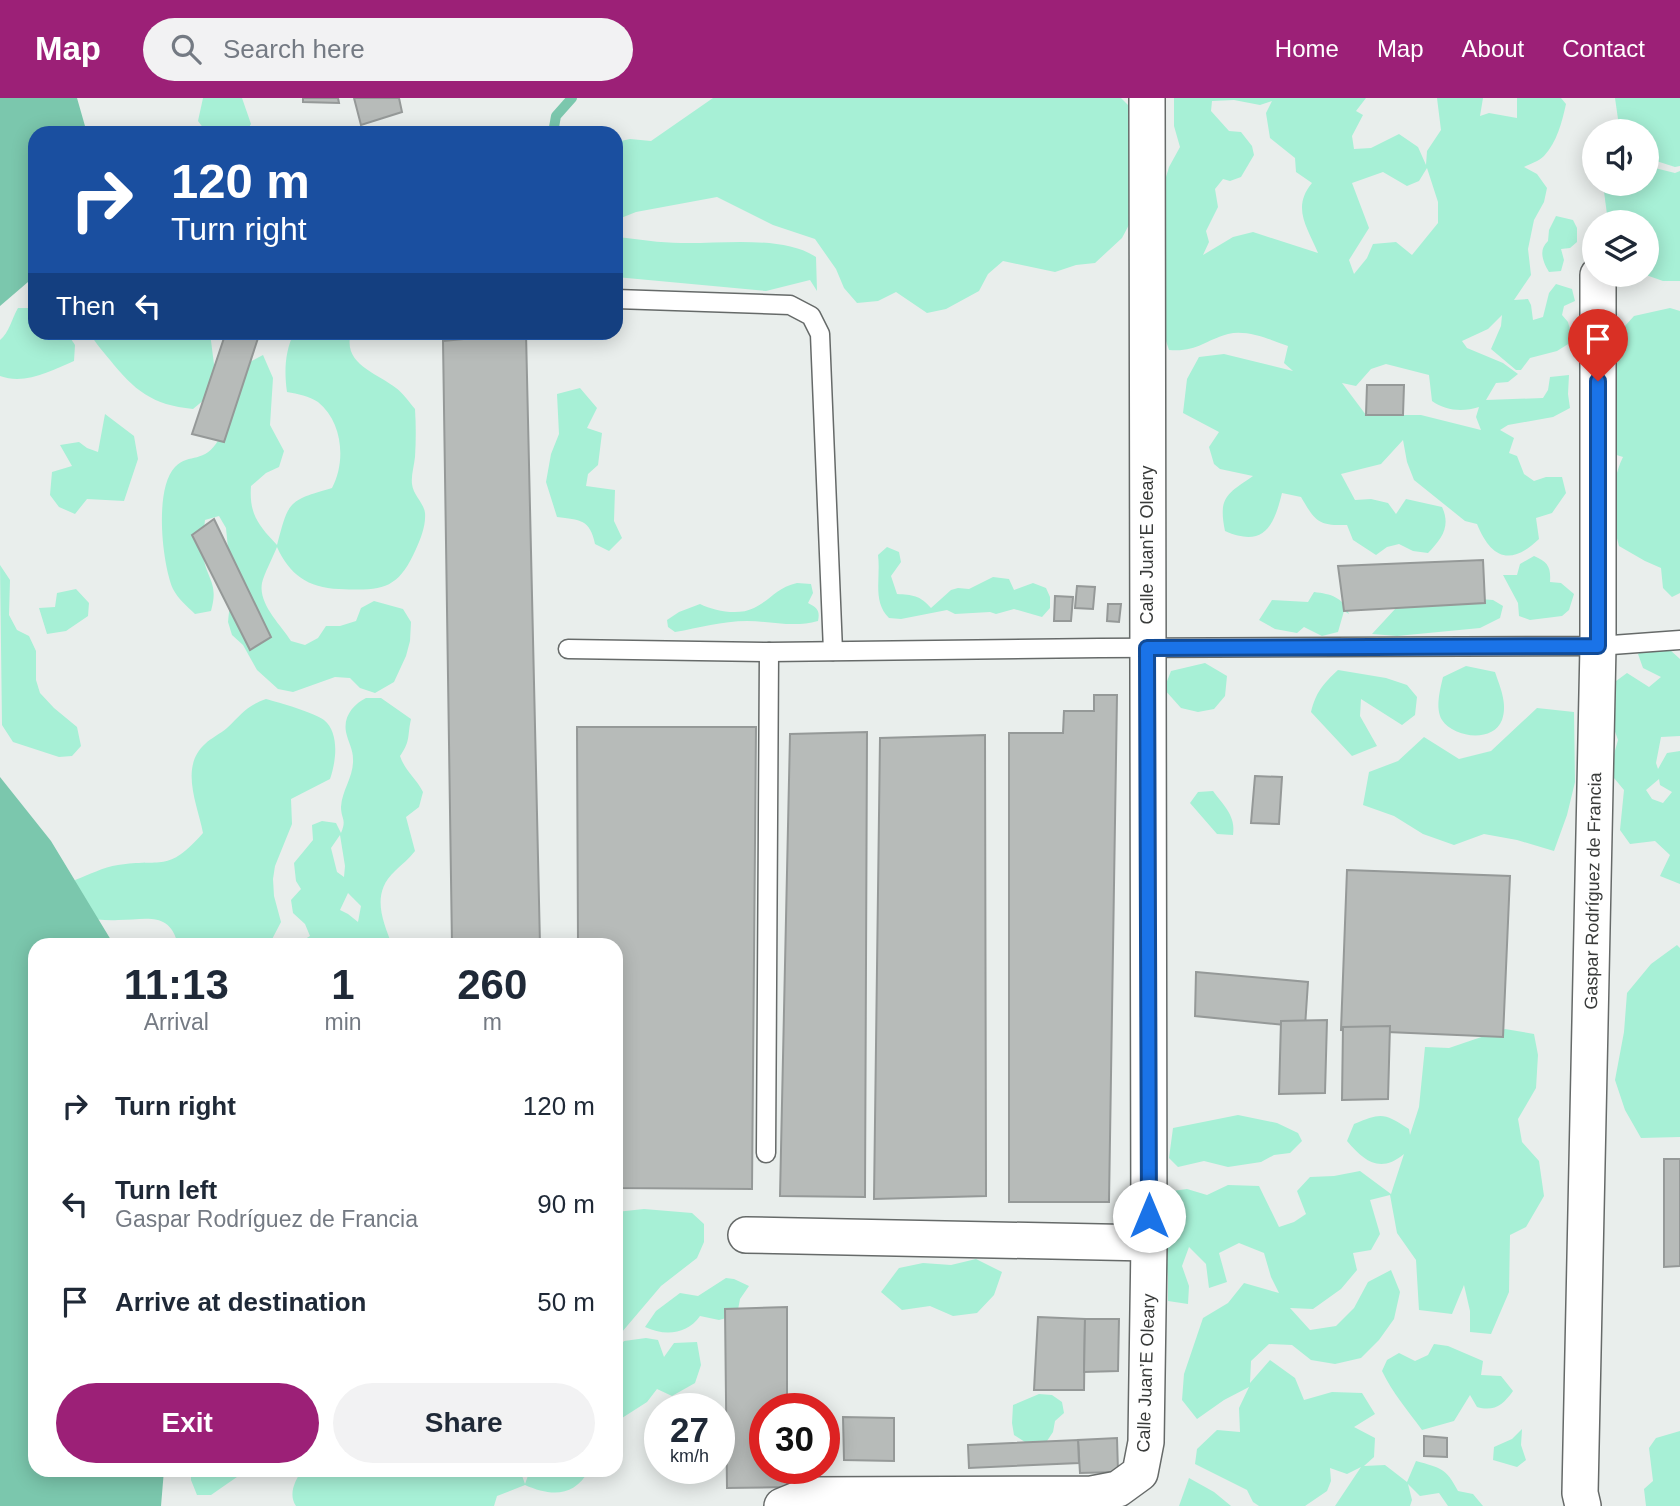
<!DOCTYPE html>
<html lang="en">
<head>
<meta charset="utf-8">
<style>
	body { margin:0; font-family:Arial,sans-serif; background:#f2f2f3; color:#1f2937; height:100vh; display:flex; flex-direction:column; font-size:26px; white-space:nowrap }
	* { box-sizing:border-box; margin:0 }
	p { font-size:23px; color:#747a83 }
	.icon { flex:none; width:38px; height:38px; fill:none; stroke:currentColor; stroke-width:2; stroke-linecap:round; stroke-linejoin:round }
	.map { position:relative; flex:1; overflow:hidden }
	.drawer { position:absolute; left:28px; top:840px; width:595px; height:539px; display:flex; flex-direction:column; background:#fff; border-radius:21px; box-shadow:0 4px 18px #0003 }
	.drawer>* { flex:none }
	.guide { position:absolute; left:28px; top:28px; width:595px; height:214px; border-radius:21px; box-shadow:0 4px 18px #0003; background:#1a4fa0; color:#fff; overflow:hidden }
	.tools { position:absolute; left:1582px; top:21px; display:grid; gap:14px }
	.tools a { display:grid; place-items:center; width:77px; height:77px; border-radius:50%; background:#fff; box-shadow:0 4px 18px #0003; font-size:35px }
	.speed { position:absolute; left:644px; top:1295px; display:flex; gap:14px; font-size:35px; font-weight:700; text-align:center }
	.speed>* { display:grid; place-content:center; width:91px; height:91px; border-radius:50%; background:#fff; box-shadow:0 4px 18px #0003; line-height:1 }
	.speed small { font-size:18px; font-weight:400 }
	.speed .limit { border:10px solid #d22; background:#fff; color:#111 }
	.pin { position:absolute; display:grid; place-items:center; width:60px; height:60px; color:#fff; margin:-72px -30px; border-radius:50% 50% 50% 0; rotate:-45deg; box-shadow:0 0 7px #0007 }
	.pin .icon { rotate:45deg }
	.me { position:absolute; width:77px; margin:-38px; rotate:0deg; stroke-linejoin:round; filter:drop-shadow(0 0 5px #0008) }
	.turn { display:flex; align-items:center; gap:24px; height:147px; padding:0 28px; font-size:32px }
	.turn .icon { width:91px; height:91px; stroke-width:2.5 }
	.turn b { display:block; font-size:49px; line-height:60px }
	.then { display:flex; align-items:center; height:66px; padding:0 28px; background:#0003; gap:14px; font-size:26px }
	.eta { display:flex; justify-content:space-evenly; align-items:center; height:119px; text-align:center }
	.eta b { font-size:42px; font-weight:700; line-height:49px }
	.action { display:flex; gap:14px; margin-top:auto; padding:14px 28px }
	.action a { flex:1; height:80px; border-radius:42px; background:#9c2077; color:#fff; font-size:28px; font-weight:700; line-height:80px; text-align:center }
	.action a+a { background:#f2f2f3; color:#1f2937 }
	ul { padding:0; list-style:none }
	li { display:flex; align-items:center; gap:21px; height:98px; padding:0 28px }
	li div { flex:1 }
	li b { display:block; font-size:26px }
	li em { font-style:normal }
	header { display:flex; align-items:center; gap:42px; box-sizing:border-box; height:98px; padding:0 35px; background:#9c2077; color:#fff }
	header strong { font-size:33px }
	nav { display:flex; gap:38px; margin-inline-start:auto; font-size:24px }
	.search { width:490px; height:63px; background:#f2f2f3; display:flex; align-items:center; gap:18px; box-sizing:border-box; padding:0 24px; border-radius:38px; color:#747a83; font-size:26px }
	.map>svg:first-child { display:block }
	.green { fill:#a7f0d6; fill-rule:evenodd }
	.water { fill:#7bc7ad }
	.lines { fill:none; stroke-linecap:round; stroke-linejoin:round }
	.stream { stroke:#7bc7ad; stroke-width:10 }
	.building { fill:#b7bbb9; stroke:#959998; stroke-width:2 }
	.service-casing { stroke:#666a69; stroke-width:21 }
	.minor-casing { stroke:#666a69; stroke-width:38 }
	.service { stroke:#fff; stroke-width:18 }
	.minor { stroke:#fff; stroke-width:35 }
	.route-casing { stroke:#114b97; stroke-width:18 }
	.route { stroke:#1a73e8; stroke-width:12 }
	.labels { text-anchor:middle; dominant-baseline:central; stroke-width:6; stroke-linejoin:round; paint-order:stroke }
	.street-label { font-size:18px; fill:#393b3a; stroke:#fff }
</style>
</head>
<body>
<header>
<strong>Map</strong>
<div class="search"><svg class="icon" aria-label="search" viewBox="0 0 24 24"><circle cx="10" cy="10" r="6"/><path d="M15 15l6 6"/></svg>Search here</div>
<nav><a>Home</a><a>Map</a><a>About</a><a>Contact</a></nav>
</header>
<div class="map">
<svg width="1680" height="1408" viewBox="0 0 1680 1408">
	<rect width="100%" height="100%" fill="#e9eeec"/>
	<g class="green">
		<path d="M203,0H242L251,26L245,35H207L198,23Z"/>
		<path d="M713,0H1121L1129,8L1131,123L1122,140L1095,165L1076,167L1055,174L1003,163L988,176L979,193L946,211L927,215L896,194L878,203L857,205L844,190L836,171L815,141L773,127L717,99L636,114L616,122V44L630,41L651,43Z"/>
		<path d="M1174,0H1366L1356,13L1363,17L1352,38L1354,51L1371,50L1399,36L1418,49L1426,67L1427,53L1441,32L1437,0H1483L1480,18L1489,15L1517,20V0H1561L1566,6C1562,24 1557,44 1544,58C1539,63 1530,66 1524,69L1537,76L1547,90L1544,104L1534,122L1528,151L1531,177L1514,202L1528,201L1531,207L1533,222L1543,219L1549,195L1556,186L1572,191L1575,203L1564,208L1562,217L1568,224L1573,243L1557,253L1530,260L1521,272H1516L1491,251L1501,228L1502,217L1488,231L1462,243L1467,250L1503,265L1518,276L1508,284L1496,285L1486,302L1543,300L1548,292L1550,279L1569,277L1568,296L1570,310L1553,319L1508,327L1500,332L1514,340L1509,355L1517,358L1524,376L1534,383L1546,379H1562L1566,395L1552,415L1536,420L1539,441C1510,469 1491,460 1477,426L1465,423L1414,382L1407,364L1403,342L1381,366L1341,376L1355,402L1371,401L1388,405L1396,416L1406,401L1442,409C1451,428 1442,441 1428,455L1413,453L1399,446L1387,449L1376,457L1353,442L1347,427C1318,428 1315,423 1301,399L1282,395C1274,428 1264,450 1225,433C1218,399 1227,396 1253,378L1220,371L1214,366L1209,349L1219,334L1183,315L1187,281L1199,259L1224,256L1293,273L1284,265L1288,248C1271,242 1247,231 1228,236C1203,243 1198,254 1169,252L1162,231L1165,185L1160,146L1163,89L1169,69L1180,49L1174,28ZM1234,2L1260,7L1272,3L1266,15L1270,40L1295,60L1296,74L1312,85C1291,110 1308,130 1318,155L1253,134L1233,139L1203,157L1209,144L1206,133L1218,109L1215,91L1223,81L1230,83L1241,79L1254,57L1252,48L1241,34L1229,33L1211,13L1212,3ZM1427,70L1438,104V125L1412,157L1396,144L1373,146L1367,160L1354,176L1349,162L1369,130L1352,85L1383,74L1407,88L1419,83ZM1386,266L1429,277L1432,303C1446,313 1463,314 1479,309L1476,319L1481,332L1421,317H1366L1342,285L1356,288L1371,271Z"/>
		<path d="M1615,0H1680V68L1675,69L1647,60V33H1612L1618,21Z"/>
		<path d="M1647,68L1675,75L1680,73V183H1663L1646,177L1647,124H1608L1603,86H1647Z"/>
		<path d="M1556,118L1573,122L1577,130V144L1570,150L1561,151L1564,162L1561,173L1549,174C1543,164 1538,152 1548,143L1549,132Z"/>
		<path d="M616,139C638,141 660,145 681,145C721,146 782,137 816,159L817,193L810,182L766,193L616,179Z"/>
		<path d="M18,210H35V234L67,235L75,247L74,263C51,273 25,287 0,278V242C9,235 12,220 18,210Z"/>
		<path d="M1670,210L1680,213V495L1672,499L1663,490L1661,470L1645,463L1619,448C1611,420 1610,385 1623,359L1610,355L1615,239L1634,218Z"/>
		<path d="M90,235H210L216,282L263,257L273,280L270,327L284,353L279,369L266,375L251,388C249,416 258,427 277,447C289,402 288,403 332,390C346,364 343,324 318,304C309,298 298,296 287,294C284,273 285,253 294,235H351C342,266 377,275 396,290C403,295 409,304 415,311C416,327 416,343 415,359C414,368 411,378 412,386C413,397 424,405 425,415C426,427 421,440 416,451C398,492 382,493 339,491C308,490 289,476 277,449C273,459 264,476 262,485C258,506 281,527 291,543L305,547L318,540L326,528H340L356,523L361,510L374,503L403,511L411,524L410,543L406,558L394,584L375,595L360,590L350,580L335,579L293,594L278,591L257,572L243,547L232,537L228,524L231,494L228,450L226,430L219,418L205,422C204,433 201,446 203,457C207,483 219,484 211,513L195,516C187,508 178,501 173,491C162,465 154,391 175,369C190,354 204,367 219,341L205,301L193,311C152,307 134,292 110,262C102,252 95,245 90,235Z"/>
		<path d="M580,290L597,310L587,330L602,335L598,367L588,376L586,388L615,392L614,423L622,440L609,453L595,446C590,421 580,422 557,419L546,384L551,356L559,336L557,296Z"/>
		<path d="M105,316L134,338L138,361L124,403L87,401L75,416L59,409L50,397L52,374L72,368L60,347L79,344L87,350L98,354Z"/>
		<path d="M887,449L899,454L901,464L891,478L897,496C912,497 920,497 931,510L951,492L958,490L969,491L993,479L1009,481L1014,492L1033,485L1046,490L1050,499V510L1042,519L1014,511L996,516L990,514L955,516L947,512L901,521L889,520C872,503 881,480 878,457Z"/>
		<path d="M1534,458C1548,464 1551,469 1550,484L1561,485L1574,496L1569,512L1562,518L1530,522L1519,518L1518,505L1503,477H1517L1520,466Z"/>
		<path d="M0,467L10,482L9,517L17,532L29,538L36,553V582L40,595L54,610L77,629L81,648L72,658L59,659L13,644L2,627Z"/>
		<path d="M797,485L811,486L813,495L808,505C818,510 820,513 818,523C793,530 772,523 747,523C722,523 699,530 675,534L668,529L667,522L679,514L700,506C715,513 738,518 754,510C772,501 776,490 797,485Z"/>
		<path d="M76,491L89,505L88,518L66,533L47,536L39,510L55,509L57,495Z"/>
		<path d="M1314,494C1331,496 1343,499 1349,516L1344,513L1338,534L1322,538L1304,529L1297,535L1275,531L1259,522L1272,502L1308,504Z"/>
		<path d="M1480,501L1493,502L1503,508L1500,520L1480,530L1397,538L1372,536L1396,510L1435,508L1436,504L1463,507Z"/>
		<path d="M1660,543L1680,561V638L1661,639L1656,665L1658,671L1667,655L1680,653V786L1660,778L1670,757L1655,743L1630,746L1620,732L1624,692L1609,674L1618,642L1612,625V586L1627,575L1649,589L1661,579L1643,570L1638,556ZM1659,681L1660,687L1672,694L1663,705L1652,701L1646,692Z"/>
		<path d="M1205,565L1227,578L1225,598L1214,611L1198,614L1181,610L1164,591L1171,573Z"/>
		<path d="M1466,568L1495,574C1500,589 1508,606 1502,622C1493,645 1454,640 1442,622C1435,610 1440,592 1443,579Z"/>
		<path d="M1338,572L1386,580L1407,587L1417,599L1415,617L1402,627L1361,601L1360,618L1377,648L1352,658L1311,614C1316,594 1323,586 1338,572Z"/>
		<path d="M366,600H381L411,621C407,639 411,642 400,658C405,673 416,680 423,694L419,709L406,719L415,753C409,761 402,766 395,773C371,795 382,821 392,847H296L310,838L305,826L293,815L291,802L301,791L296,783L294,765L313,742L312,727L322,723L336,725L341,735C347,721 341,721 341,709C342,692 354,678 353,661C353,651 348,644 346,634C343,618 354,606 366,600ZM340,737L345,768L344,779L337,774L331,750ZM348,795L361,808L358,824L348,816L340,812Z"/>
		<path d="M266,601C280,605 313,614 324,622C340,635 336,664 330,681L291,701L292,726L275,768L273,781L274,798L281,824L269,847H178C170,812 145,822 118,822C107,823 95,821 84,820L71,797L75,782C89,777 103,769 118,767C162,760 167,776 203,735C198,708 179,669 205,646C211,640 220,636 227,630C241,617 246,608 266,601Z"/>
		<path d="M1537,610L1574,614L1575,684L1567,717L1554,753L1517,742L1484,736L1454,747L1423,736L1394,718L1363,707L1369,674L1398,663L1424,639L1459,661L1491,653Z"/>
		<path d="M1213,693C1224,708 1236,718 1233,737L1217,736L1190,705L1198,694Z"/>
		<path d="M1677,847L1680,850V1039L1641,1040L1625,1012L1615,982L1624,934L1627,895L1651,866Z"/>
		<path d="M1505,931L1534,936L1538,957L1536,990L1518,1021L1522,1044L1539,1063L1544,1098L1526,1129L1510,1137L1509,1194L1491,1236L1470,1234V1213L1464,1187L1452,1216L1419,1212L1416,1162L1397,1135L1390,1097L1370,1102L1380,1136L1371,1152L1353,1155L1357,1172L1341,1191L1313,1211L1290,1210L1310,1232L1336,1228L1354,1210L1368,1184L1391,1172L1400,1194L1394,1221L1379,1242L1361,1260L1335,1266L1311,1262L1292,1247L1269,1246L1251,1263L1250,1285L1270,1262L1295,1280L1304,1302L1332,1294L1362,1295L1375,1316L1354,1329L1375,1340L1374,1359L1364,1368L1385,1367L1407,1384L1416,1363C1441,1370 1446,1370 1458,1393L1473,1396L1483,1408H1448L1439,1395L1420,1398L1408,1386L1412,1402L1410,1408H1335L1361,1369L1347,1376L1330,1370L1331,1383L1327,1393L1305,1408H1259L1253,1404L1247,1392L1195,1366L1197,1351L1217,1332L1240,1334L1239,1310L1249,1289L1224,1302L1197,1321L1182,1302L1184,1276L1203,1220L1228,1205L1244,1185L1279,1195L1271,1179L1264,1155L1239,1145L1219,1155L1227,1184L1209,1190L1206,1166L1189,1149L1182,1168L1189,1188L1188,1206L1168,1203V1179L1158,1095L1187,1091L1207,1097L1228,1087L1259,1088L1279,1129L1294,1124L1306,1116L1297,1093L1310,1079L1334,1078L1360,1073L1391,1096L1404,1056C1380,1076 1364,1063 1347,1043L1354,1026C1382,1014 1384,1015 1409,1031L1410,1037L1419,1009L1425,949L1449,950Z"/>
		<path d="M1238,1017L1277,1025L1298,1035L1302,1043L1290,1055L1274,1057L1261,1064L1228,1069L1204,1063L1178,1069L1169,1060L1173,1030Z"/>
		<path d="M644,1111L692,1115L704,1126V1144L697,1160L661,1188L616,1241V1114Z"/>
		<path d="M976,1161L1002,1174L994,1197L977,1215L953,1218L930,1208L902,1212L881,1194L899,1170L923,1165L951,1167Z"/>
		<path d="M726,1180L734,1181L749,1188L740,1201L737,1217L719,1222L700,1218C687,1237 664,1238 645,1229L656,1213L680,1195L698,1198Z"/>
		<path d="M646,1240L658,1242L664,1259L674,1245L697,1244L701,1267L695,1285L672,1298L657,1291L647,1304L622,1320L619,1299L616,1295V1253L624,1243Z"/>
		<path d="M1434,1246L1448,1248L1483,1263L1481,1277L1501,1278L1513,1293C1503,1307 1494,1314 1477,1309L1470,1297L1454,1323L1422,1332C1408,1313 1392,1294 1382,1273L1387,1262L1399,1255L1415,1263L1428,1257Z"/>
		<path d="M1039,1296L1052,1297L1062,1304L1064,1315L1055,1323L1053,1334L1047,1343L1025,1344L1014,1337L1012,1325L1013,1307Z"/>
		<path d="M1522,1331L1521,1347L1526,1362L1517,1369L1493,1362L1494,1349L1512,1341Z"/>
		<path d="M1680,1333V1408H1646L1644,1391L1653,1383L1649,1350L1656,1340Z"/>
		<path d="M191,1372H247L211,1397H197L191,1382Z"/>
		<path d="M302,1372H520L525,1386L530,1372H589C574,1400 550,1398 525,1387L497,1398L494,1408H296C288,1396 295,1383 302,1372Z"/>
		<path d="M1189,1380L1214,1394L1231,1408H1179Z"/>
	</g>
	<g class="water">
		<path d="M0,0H77L87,35H35V178L0,208Z"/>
		<path d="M0,679L51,743L114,847H35V1372H164L161,1408H0Z"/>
	</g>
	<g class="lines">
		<path class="stream" d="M553,35L556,18L572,0"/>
	</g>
	<g class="building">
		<path d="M303,0H338L339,5L303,4Z"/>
		<path d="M354,0H399L402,14L361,27Z"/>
		<path d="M226,234H260L224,344L192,336Z"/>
		<path d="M526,235L540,847H452L443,243Z"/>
		<path d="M1367,287H1404L1403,317H1366Z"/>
		<path d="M214,421L271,539L250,552L192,437Z"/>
		<path d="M1483,462L1485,505L1344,513L1338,468Z"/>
		<path d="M1077,488L1095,489L1093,511L1075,510Z"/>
		<path d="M1055,498L1073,499L1071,523H1054Z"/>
		<path d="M1108,506H1121L1119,524L1107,523Z"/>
		<path d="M1094,597H1117L1109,1104H1009V635H1063L1064,613H1094Z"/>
		<path d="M577,629H756L752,1091L616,1090V847H578Z"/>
		<path d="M867,634L865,1099L780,1098L790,636Z"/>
		<path d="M985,637L986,1098L874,1101L880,640Z"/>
		<path d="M1255,678L1282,679L1279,726L1251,725Z"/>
		<path d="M1347,772L1510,778L1503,939L1341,932Z"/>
		<path d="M1196,874L1308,884L1305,929L1195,918Z"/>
		<path d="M1327,922L1325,995L1279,996L1281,923Z"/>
		<path d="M1390,928L1388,1001L1342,1002L1343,929Z"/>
		<path d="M1664,1061H1680V1168L1664,1169Z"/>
		<path d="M787,1209V1311H765V1370H787V1389L727,1390L725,1211Z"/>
		<path d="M1038,1219L1085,1221L1084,1292H1034Z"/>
		<path d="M1085,1221H1119L1118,1273L1084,1274Z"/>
		<path d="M843,1319L894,1320V1363L844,1362Z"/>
		<path d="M1424,1338L1447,1340V1359L1424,1358Z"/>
		<path d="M1117,1340L1118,1374L1080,1375L1078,1342Z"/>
		<path d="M1078,1342L1079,1365L969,1370L968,1347Z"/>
	</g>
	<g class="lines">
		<defs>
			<g id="service">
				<path d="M616,201L790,207L811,218L820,236L833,553"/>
				<path d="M568,551L769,554L1099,550L1598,548L1680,542"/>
				<path d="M766,1055L769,554"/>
			</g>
			<g id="minor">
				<path d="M746,1137L1149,1145"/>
				<path d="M782,1408L809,1397L1092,1396L1118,1391L1140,1375L1146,1344L1149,1145L1147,0"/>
				<path d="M1583,1408L1580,1395L1598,548V177"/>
			</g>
		</defs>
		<use href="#service" class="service-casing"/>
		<use href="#minor" class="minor-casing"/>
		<use href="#service" class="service"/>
		<use href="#minor" class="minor"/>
	</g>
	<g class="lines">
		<defs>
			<path id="route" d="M1149,1118L1147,550L1598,548V283"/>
		</defs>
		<use href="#route" class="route-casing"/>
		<use href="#route" class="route"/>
	</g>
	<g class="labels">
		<g class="street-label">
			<text transform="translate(1147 447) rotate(-90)">Calle Juan’E Oleary</text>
			<text transform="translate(1593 793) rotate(-89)">Gaspar Rodríguez de Francia</text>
			<text transform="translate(1146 1275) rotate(-88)">Calle Juan’E Oleary</text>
		</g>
	</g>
</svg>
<div class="tools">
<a><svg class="icon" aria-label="sound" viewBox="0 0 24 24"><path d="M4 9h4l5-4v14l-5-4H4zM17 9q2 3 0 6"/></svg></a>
<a><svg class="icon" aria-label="layers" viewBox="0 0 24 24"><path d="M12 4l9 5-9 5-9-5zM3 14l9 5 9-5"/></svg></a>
</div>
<div class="speed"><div>27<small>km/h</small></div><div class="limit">30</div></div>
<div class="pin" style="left:1598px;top:283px;background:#d93025"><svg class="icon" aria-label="arrive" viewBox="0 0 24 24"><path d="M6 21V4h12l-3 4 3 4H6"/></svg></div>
<svg class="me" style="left:1149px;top:1118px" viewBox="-20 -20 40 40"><circle r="19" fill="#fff"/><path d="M0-13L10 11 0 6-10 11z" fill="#1a73e8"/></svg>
<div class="guide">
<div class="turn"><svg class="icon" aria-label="right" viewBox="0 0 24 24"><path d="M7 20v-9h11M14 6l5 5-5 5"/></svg><div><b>120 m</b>Turn right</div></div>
<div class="then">Then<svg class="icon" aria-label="left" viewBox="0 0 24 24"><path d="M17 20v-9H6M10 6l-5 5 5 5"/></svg></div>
</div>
<section class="drawer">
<div class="eta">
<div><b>11:13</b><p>Arrival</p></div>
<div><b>1</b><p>min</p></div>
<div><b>260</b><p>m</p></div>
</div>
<ul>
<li><svg class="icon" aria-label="right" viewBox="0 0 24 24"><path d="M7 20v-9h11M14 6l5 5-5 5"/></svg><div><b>Turn right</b></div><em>120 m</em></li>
<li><svg class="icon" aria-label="left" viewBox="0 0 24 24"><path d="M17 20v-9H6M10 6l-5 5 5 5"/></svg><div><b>Turn left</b><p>Gaspar Rodríguez de Francia</p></div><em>90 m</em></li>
<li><svg class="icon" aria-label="arrive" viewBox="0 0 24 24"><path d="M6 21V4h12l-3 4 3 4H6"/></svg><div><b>Arrive at destination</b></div><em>50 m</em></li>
</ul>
<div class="action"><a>Exit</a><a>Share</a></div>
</section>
</div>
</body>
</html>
